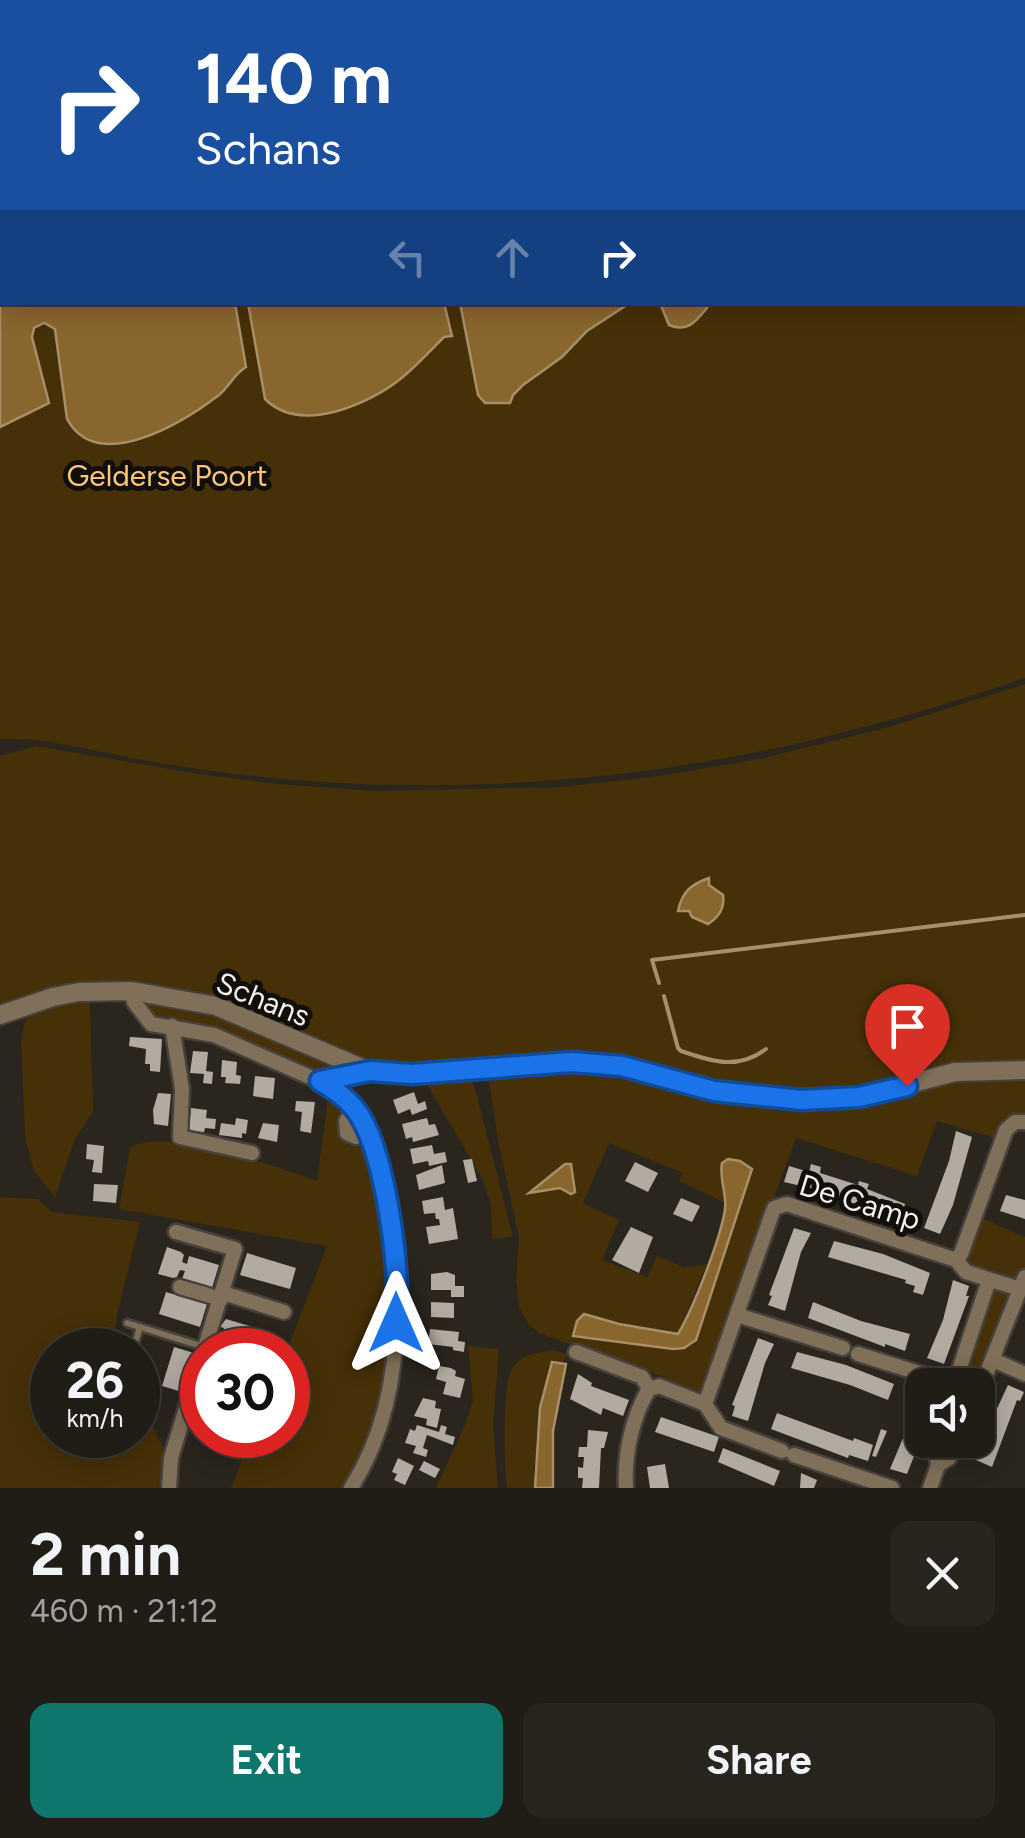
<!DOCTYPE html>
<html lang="en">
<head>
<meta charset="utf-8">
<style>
	body { margin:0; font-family:Figtree,sans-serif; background:#28251f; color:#f1f3f6; height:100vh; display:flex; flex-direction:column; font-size:38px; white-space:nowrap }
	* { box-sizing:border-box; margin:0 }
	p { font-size:32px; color:#a2a1a1 }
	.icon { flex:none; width:55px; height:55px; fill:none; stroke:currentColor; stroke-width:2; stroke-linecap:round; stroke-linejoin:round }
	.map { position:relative; height:1488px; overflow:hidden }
	.sheet { display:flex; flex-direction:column; background:#201c16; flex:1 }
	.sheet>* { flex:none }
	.top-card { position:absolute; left:0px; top:0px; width:1025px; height:305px; box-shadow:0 5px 25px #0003,0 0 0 2px #3d3a35; background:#1a4fa0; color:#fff; overflow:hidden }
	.buttons { position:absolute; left:905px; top:1368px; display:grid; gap:20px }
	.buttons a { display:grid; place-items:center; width:90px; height:90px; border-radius:20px; background:#201c16; box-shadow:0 5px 25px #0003,0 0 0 2px #3d3a35; font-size:50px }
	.speed { position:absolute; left:30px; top:1328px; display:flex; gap:20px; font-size:50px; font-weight:700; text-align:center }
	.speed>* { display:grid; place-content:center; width:130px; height:130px; border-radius:50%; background:#201c16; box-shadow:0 5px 25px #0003,0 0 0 2px #3d3a35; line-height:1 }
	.speed small { font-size:25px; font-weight:400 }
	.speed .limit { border:15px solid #d22; background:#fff; color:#111 }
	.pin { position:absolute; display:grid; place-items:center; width:85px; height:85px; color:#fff; margin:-102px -42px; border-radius:50% 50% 50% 0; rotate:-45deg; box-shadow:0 0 10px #0007 }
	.pin .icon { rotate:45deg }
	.me { position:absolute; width:110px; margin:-55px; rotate:0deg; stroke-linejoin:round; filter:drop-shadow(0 0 8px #0008) }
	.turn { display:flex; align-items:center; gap:35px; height:210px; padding:0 30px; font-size:45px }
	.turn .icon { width:130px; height:130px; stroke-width:2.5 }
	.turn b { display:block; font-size:70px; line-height:85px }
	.lanes { display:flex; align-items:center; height:95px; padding:0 30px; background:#0003; justify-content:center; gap:50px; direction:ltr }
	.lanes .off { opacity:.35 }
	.round { display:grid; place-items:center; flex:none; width:105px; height:105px; border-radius:20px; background:#28251f }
	.head { display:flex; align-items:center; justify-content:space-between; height:170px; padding:0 30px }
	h1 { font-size:60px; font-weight:700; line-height:75px }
	.button { display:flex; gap:20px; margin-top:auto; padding:20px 30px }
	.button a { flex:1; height:115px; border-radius:20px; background:#0f766e; color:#fff; font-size:40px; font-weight:700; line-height:115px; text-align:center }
	.button a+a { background:#28251f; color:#f1f3f6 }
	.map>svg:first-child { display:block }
	.green { fill:#463008; fill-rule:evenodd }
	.water { fill:#89662e; stroke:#a98f67; stroke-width:2.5 }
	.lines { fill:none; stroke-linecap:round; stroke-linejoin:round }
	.stream { stroke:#a98f67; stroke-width:4 }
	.building { fill:#b2aba1 }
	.service-casing { stroke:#46413a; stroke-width:11 }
	.minor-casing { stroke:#46413a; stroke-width:19 }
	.tertiary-casing { stroke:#46413a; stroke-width:22 }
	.service { stroke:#80705a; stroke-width:6 }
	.minor { stroke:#80705a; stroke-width:14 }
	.tertiary { stroke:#80705a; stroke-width:18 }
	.route-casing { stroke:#114b97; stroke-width:25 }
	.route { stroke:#1a73e8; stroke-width:18 }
	.labels { text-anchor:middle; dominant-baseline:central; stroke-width:10; stroke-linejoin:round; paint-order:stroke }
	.park-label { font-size:30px; fill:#fcc776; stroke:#110e0b }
	.street-label { font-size:30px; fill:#f4f0eb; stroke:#110e0b }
</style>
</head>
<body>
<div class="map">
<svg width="1025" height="1488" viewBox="0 0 1025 1488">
	<rect width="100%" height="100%" fill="#2a251d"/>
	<g class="green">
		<path d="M1025,29V678C781,762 552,800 293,780C238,775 182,768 127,757C85,749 43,737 0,739V329L44,326L188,302H1022Z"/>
		<path d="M1025,684V1065L858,1093L733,1089L625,1063L383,1068L165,990L0,1010V756L36,746L199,774L277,784L375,791L561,787L653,777L759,759L886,728Z"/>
		<path d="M140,998L220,1012L348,1068L323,1076L153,1017Z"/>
		<path d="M90,999L93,1111L75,1139L55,1197L34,1171L25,1137L21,1039L25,1022L35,1007Z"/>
		<path d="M602,1065L725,1100L1025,1073V1117L1006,1118L998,1139L937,1121L917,1176L796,1138L703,1392L696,1393L669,1379L539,1333L529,1325L519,1307L516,1280L519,1237L499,1145L488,1075ZM609,1143L683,1173L679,1181L725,1203L720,1173L728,1159L738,1160L752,1168L696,1340L579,1338L584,1314L619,1324L678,1334L707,1264L685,1268L657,1256L647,1277L602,1260L619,1220L583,1203Z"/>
		<path d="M465,1071L474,1085L513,1236L492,1239L491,1205L482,1178L422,1076Z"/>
		<path d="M329,1091L349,1106L342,1116L366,1144L388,1230L393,1319L382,1412L346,1488H231L252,1435H288L287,1350L327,1246L119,1209L130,1147C166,1126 277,1167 317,1181Z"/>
		<path d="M0,1197L38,1199L52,1212L140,1222L117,1315L113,1350H52V1435H138V1397L163,1447L161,1488H0Z"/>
		<path d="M982,1218L1025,1237V1268L1016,1280L971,1269L967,1261Z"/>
		<path d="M991,1290L1008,1292L1011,1296L977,1385H959Z"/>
		<path d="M468,1346L499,1349L493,1424L498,1488H436L465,1425L473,1400Z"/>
		<path d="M553,1350L568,1355L562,1363L559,1362L534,1469L535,1488H507C504,1467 502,1386 512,1369C520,1355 538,1352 553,1350Z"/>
	</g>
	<g class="water">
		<path d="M0,0L54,2H2V302L235,303L246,367C234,374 230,386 219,395C185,421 98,476 67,419L55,329L44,323L34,328L32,337L49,403L0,427Z"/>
		<path d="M292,0H1025V165L1023,168L1022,2Z"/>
		<path d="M248,303H444L452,336L444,337C431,350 418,364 404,376C371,404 301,435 265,399Z"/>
		<path d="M460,303V302L630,303L587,331L562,357L523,385L513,395L510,403H485L478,395Z"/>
		<path d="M660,303H711C698,318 690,334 669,325Z"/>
		<path d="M709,878V885L723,895C725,908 719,917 708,924L692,917L689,911H678C682,892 691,884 709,878Z"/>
		<path d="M728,1159L740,1161L752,1169L696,1340L684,1348L673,1349L573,1336L577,1321L584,1314L619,1324L678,1334C693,1309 721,1238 725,1209C727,1194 719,1179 722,1163Z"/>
		<path d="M565,1164H571L575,1192L571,1194L560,1188L529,1193Z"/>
		<path d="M552,1362L566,1364L553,1431V1488H535L540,1408Z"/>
	</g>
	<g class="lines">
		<g class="stream">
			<path d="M659,983L652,960L1025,915"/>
			<path d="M664,996L678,1048L681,1051C713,1062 738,1070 766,1049"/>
		</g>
	</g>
	<g class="building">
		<path d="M130,1037L162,1039L160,1072L150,1071V1064H145L146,1049L129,1046Z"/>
		<path d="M193,1051L208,1052L206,1071L213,1072L212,1084L203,1083L204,1074L190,1073Z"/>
		<path d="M222,1060L237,1062L236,1075L241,1076L240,1084L225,1083L226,1077H221Z"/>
		<path d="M255,1076L275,1078L273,1099L253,1096Z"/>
		<path d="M414,1092L418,1104L425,1101L427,1109L412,1115L410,1109L398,1114L393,1100Z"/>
		<path d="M158,1093L171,1094L168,1126L154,1124L153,1110Z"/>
		<path d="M296,1101L315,1102L311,1133L300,1131L302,1112L295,1111Z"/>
		<path d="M191,1108L207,1110L206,1118L216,1119L215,1129L205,1128L204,1132L189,1131Z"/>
		<path d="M236,1118L248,1120L246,1134L242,1133V1138L219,1135L221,1123L235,1125Z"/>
		<path d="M427,1118L429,1125L435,1124L439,1135L413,1142L412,1137L406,1139L402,1124Z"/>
		<path d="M263,1123L279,1125L277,1142L258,1138Z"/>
		<path d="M956,1131L972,1137L953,1205L940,1234L924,1228L949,1161Z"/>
		<path d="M87,1144L104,1146L102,1173L92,1172L94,1160L86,1159Z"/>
		<path d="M432,1145L434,1154L445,1152L447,1162L429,1166L428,1161L413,1164L410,1149Z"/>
		<path d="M472,1159L477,1181L468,1183L463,1160Z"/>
		<path d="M635,1162L658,1173L648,1192L625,1181Z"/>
		<path d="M811,1164L821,1167L820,1173L858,1185L859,1181L869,1184L867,1189L905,1204L900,1221L814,1189L784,1182L789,1166L809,1172Z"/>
		<path d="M442,1165L445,1183L419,1190L416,1175Z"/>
		<path d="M94,1184L118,1185L116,1203L93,1201Z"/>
		<path d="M1006,1195L1025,1200V1219L1000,1211Z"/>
		<path d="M443,1197L445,1210L453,1208L458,1239L429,1244L426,1227L440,1225L439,1219H436L435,1213L424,1214L422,1201Z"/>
		<path d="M681,1198L700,1206L692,1222L673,1214Z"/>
		<path d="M631,1227L653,1237L639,1273L612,1260Z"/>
		<path d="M794,1228L811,1233L801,1252L785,1311L768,1305L772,1296L769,1295Z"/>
		<path d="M834,1241L883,1254L930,1273L923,1295L913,1292L915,1286L905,1283L906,1280L828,1257Z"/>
		<path d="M167,1247L181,1252L184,1255L182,1262L187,1264L189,1256L219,1265L212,1288L182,1279L185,1271L180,1270L177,1277L173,1278L158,1274Z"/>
		<path d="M247,1253L296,1268L290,1289L240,1275Z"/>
		<path d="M447,1272L455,1275V1286H464V1297H451V1290H431V1274Z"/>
		<path d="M953,1280L969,1286L966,1296H969L944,1364L927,1358L943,1320Z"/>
		<path d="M166,1292L207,1304L200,1327L159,1314Z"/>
		<path d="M431,1302L454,1303V1318L431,1317Z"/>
		<path d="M813,1302L861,1321L910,1334L905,1351L885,1344V1347L808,1318Z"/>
		<path d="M226,1319L276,1334L271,1350H254L220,1340L224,1328L220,1327Z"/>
		<path d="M430,1329L459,1332L458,1341L465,1342L464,1352L453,1350V1347L428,1344Z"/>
		<path d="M758,1338L774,1344L765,1363L748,1421L732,1416L735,1406L732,1405Z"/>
		<path d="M174,1347L194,1353L182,1392L162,1386Z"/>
		<path d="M797,1352L846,1365L894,1384L888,1400L850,1385L791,1368Z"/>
		<path d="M439,1366L451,1368L456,1371L455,1376L465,1379L460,1398L443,1394L446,1382L436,1379Z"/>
		<path d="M578,1374L592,1383L591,1386L629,1400L623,1416L603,1408L601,1415L570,1399Z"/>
		<path d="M1008,1385L1024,1392L1020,1401L1017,1400L992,1467L976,1460L980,1450L978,1449Z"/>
		<path d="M916,1391L922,1393V1436L907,1474L890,1469L906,1431Z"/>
		<path d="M423,1398L436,1401L435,1408L441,1409L437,1428L426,1425L427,1419L414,1416Z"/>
		<path d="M202,1413V1435H213L211,1439L191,1433Z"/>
		<path d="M777,1413L853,1441L854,1438L873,1445L868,1461L849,1455L848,1458L771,1429Z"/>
		<path d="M661,1417L719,1437L714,1452L655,1432Z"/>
		<path d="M417,1425L439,1432L441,1425L447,1427L445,1434L455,1437L453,1445L427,1435L423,1448L428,1450L426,1457L413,1453L416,1446L405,1443L410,1429L415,1431Z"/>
		<path d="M881,1429L887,1431L876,1457L872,1456Z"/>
		<path d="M588,1430L608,1432L604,1448H601L599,1488H582L583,1478H578V1467L583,1468L584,1457H578L579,1447H587Z"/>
		<path d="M723,1448L780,1471L774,1486L718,1462Z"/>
		<path d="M398,1458L414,1466L405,1485L394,1480L397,1474L392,1472Z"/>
		<path d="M424,1461L440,1469L435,1478L419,1470Z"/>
		<path d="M665,1464L669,1488H650L647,1467Z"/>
		<path d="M801,1473L817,1480L814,1488H800Z"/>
	</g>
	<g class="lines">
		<defs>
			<g id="service">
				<path d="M127,1323L204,1347"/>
				<path d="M133,1350L140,1327"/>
			</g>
			<g id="minor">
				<path d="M132,991L134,1002L151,1024L214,1035L319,1081L369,1071"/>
				<path d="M172,1026L182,1089L180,1137L252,1153"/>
				<path d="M319,1081C372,1112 377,1156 387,1212C403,1304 403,1406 351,1488"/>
				<path d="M355,1110L346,1121L347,1133L356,1137L368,1134"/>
				<path d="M176,1232L235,1249L204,1350"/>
				<path d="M956,1260L966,1272L1020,1289L1025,1277"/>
				<path d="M180,1287L221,1299"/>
				<path d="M223,1293L284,1312"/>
				<path d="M737,1315L843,1348"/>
				<path d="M576,1352L642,1377L649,1389L659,1386L705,1404L721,1428L782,1451"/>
				<path d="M858,1354L954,1384"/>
				<path d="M993,1360L1025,1374"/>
				<path d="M954,1385L989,1280"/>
				<path d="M978,1395L1020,1289"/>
				<path d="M705,1404L774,1208L787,1204L956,1260L961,1254L1006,1130L1015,1122H1025"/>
				<path d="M794,1455L892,1488"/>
				<path d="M938,1465L949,1458L957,1440"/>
				<path d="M169,1488L171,1458L202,1355"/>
				<path d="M626,1488C624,1455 632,1417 649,1389"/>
				<path d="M930,1488L938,1465L935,1448L938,1440"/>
			</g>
			<path id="tertiary" d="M0,1015L53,997L79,992L132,991L216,1006L369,1071L412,1074L524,1064L591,1062L622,1066L714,1091L802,1100L859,1097L955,1072L1025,1070"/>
		</defs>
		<use href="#service" class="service-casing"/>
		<use href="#minor" class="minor-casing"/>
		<use href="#tertiary" class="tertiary-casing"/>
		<use href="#service" class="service"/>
		<use href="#minor" class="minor"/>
		<use href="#tertiary" class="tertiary"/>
	</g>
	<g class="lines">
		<defs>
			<path id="route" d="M396,1323C402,1274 386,1159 360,1116C350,1100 335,1090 320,1081L370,1071L412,1074L572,1062L622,1066L714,1091L802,1100L859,1097L907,1086"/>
		</defs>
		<use href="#route" class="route-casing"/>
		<use href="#route" class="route"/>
	</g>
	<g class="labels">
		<g class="park-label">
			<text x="167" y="475">Gelderse Poort</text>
		</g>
		<g class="street-label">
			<text transform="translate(263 999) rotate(22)">Schans</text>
			<text transform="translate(860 1202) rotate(17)">De Camp</text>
		</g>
	</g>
</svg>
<div class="buttons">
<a><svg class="icon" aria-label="sound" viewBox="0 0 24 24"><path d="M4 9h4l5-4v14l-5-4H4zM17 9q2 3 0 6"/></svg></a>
</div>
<div class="speed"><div>26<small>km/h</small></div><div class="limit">30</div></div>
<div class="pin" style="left:907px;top:1086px;background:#d93025"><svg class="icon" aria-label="arrive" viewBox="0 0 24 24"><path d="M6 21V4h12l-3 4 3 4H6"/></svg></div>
<svg class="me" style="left:396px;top:1323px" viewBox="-20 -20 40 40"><path d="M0-17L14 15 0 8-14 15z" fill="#1a73e8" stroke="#fff" stroke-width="4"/></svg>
<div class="top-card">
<div class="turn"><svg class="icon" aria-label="right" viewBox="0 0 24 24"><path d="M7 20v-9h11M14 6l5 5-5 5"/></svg><div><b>140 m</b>Schans</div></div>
<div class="lanes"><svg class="icon off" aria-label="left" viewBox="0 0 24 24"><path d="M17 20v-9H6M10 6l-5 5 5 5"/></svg><svg class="icon off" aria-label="ahead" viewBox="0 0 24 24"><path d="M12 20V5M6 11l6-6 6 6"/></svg><svg class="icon" aria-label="right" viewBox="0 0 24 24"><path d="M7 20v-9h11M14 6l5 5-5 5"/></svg></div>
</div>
</div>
<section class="sheet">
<div class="head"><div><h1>2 min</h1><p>460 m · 21:12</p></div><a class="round"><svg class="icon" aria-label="close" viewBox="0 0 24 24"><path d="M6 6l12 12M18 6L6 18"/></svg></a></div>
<div class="button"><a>Exit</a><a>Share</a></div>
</section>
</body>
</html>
